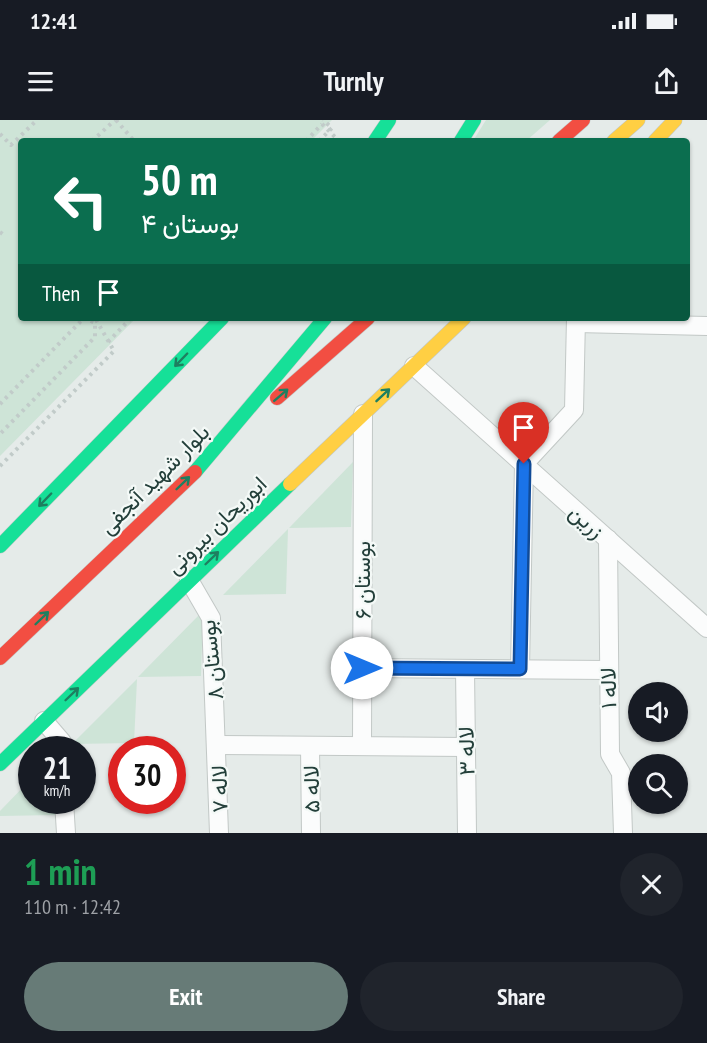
<!DOCTYPE html>
<html lang="en">
<head>
<meta charset="utf-8">
<style>
	body { margin:0; font-family:"PT Sans Narrow",Vazirmatn,sans-serif; background:#20242c; color:#f1f3f6; height:100vh; display:flex; flex-direction:column; font-size:22px; white-space:nowrap }
	* { box-sizing:border-box; margin:0 }
	p { font-size:20px; color:#9ea1a6 }
	.icon { flex:none; width:33px; height:33px; fill:none; stroke:currentColor; stroke-width:2; stroke-linecap:round; stroke-linejoin:round }
	.map { position:relative; height:713px; overflow:hidden }
	.details { display:flex; flex-direction:column; background:#171b24; flex:1 }
	.details>* { flex:none }
	.banner { position:absolute; left:18px; top:18px; width:672px; height:183px; border-radius:6px; box-shadow:0 2px 4px #0004; background:#0b6e4f; color:#fff; overflow:hidden }
	.controls { position:absolute; left:628px; top:562px; display:grid; gap:12px }
	.controls a { display:grid; place-items:center; width:60px; height:60px; border-radius:50%; background:#171b24; box-shadow:0 2px 4px #0004; font-size:30px }
	.speed { position:absolute; left:18px; top:616px; display:flex; gap:12px; font-size:30px; font-weight:700; text-align:center }
	.speed>* { display:grid; place-content:center; width:78px; height:78px; border-radius:50%; background:#171b24; box-shadow:0 2px 4px #0004; line-height:1 }
	.speed small { font-size:15px; font-weight:400 }
	.speed .limit { border:9px solid #d22; background:#fff; color:#111 }
	.pin { position:absolute; display:grid; place-items:center; width:51px; height:51px; color:#fff; margin:-62px -26px; border-radius:50% 50% 50% 0; rotate:-45deg; box-shadow:0 0 6px #0007 }
	.pin .icon { rotate:45deg }
	.me { position:absolute; width:66px; margin:-33px; rotate:90deg; stroke-linejoin:round; filter:drop-shadow(0 0 4px #0008) }
	.turn { display:flex; align-items:center; gap:21px; height:126px; padding:0 24px; font-size:27px }
	.turn .icon { width:78px; height:78px; stroke-width:2.5 }
	.turn b { display:block; font-size:42px; line-height:51px }
	.then { display:flex; align-items:center; height:57px; padding:0 24px; background:#0003; gap:12px; font-size:22px }
	.round { display:grid; place-items:center; flex:none; width:63px; height:63px; border-radius:32px; background:#20242c }
	.headline { display:flex; align-items:center; justify-content:space-between; height:102px; padding:0 24px }
	h1 { font-size:36px; font-weight:700; line-height:45px; color:#1e9e55 }
	.primary-button { display:flex; gap:12px; margin-top:auto; padding:12px 24px }
	.primary-button a { flex:1; height:69px; border-radius:36px; background:#677b77; color:#fff; font-size:24px; font-weight:700; line-height:69px; text-align:center }
	.primary-button a+a { background:#20242c; color:#f1f3f6 }
	.status { display:flex; justify-content:space-between; align-items:center; height:42px; padding:0 30px; background:#171b24; direction:ltr }
	.status svg { height:16px; fill:currentColor }
	header { display:flex; justify-content:space-between; align-items:center; height:78px; padding:0 24px; background:#171b24; font-size:27px; font-weight:700 }
	.map>svg:first-child { display:block }
	.green { fill:#cee4d7 }
	.lines { fill:none; stroke-linecap:round; stroke-linejoin:round }
	.street-casing { stroke:#c2c8c6; stroke-width:20 }
	.fast-casing { stroke:#c1c8c6; stroke-width:15 }
	.slow-casing { stroke:#c1c8c6; stroke-width:15 }
	.jam-casing { stroke:#c1c8c6; stroke-width:15 }
	.path { stroke:#c1cbc9; stroke-width:4; stroke-dasharray:3 4.5; stroke-linecap:butt }
	.street { stroke:#fbfcfc; stroke-width:18 }
	.fast { stroke:#16e098; stroke-width:14 }
	.slow { stroke:#ffcf43; stroke-width:14 }
	.jam { stroke:#f24e42; stroke-width:14 }
	.path-bridge { stroke:#c1cbc9; stroke-width:4; stroke-dasharray:3 4.5; stroke-linecap:butt }
	.oneway { stroke:#1e7f60 }
	.route-casing { stroke:#114b97; stroke-width:15 }
	.route { stroke:#1a73e8; stroke-width:10 }
	.labels { text-anchor:middle; dominant-baseline:central; stroke-width:4.5; stroke-linejoin:round; paint-order:stroke }
	.street-label { font-size:22px; fill:#233f3a; stroke:#f4f9f7 }
</style>
</head>
<body>
<div class="status"><b>12:41</b><svg viewBox="0 0 49 12"><path d="M0 12V9h3v3zM5 12V6h3v6zM10 12V3h3v9zM15 12V0h3v12zM26 1h20v11H26zM47 4h2v5h-2z"/></svg></div>
<header><svg class="icon" aria-label="menu" viewBox="0 0 24 24"><path d="M4 6h16M4 12h16M4 18h16"/></svg>Turnly<svg class="icon" aria-label="share" viewBox="0 0 24 24"><path d="M12 15V3M7 8l5-5 5 5M5 13v7h14v-7"/></svg></header>
<div class="map">
<svg width="707" height="713" viewBox="0 0 707 713">
	<rect width="100%" height="100%" fill="#e5ebe9"/>
	<g class="green">
		<path d="M0,0H332L311,21H21V198H136L0,336Z"/>
		<path d="M486,0H550L526,21H473Z"/>
		<path d="M353,342L351,407L289,408Z"/>
		<path d="M288,409L286,474L223,475Z"/>
		<path d="M203,491L201,556L138,557Z"/>
		<path d="M137,559L134,623L72,624Z"/>
		<path d="M31,659L32,681H57V695L0,696V691Z"/>
	</g>
	<g class="lines">
		<defs>
			<g id="street">
				<path d="M576,203L707,206"/>
				<path d="M414,246L707,508"/>
				<path d="M608,419L610,634L621,653L623,713"/>
				<path d="M189,460L211,498L219,713"/>
				<path d="M362,548L607,550"/>
				<path d="M465,549L467,713"/>
				<path d="M520,549L524,344L574,290L576,198"/>
				<path d="M44,601L62,622V630"/>
				<path d="M218,625L466,627"/>
				<path d="M310,626L311,713"/>
				<path d="M362,626L363,294"/>
				<path d="M64,681L66,713"/>
			</g>
			<g id="fast">
				<path d="M375,21L389,0"/>
				<path d="M461,21L474,0"/>
				<path d="M195,352L325,198"/>
				<path d="M0,426L222,198"/>
				<path d="M0,644L290,364"/>
			</g>
			<g id="slow">
				<path d="M614,21L638,0"/>
				<path d="M655,21L675,0"/>
				<path d="M290,364L464,198"/>
			</g>
			<g id="jam">
				<path d="M559,21L583,0"/>
				<path d="M277,278L368,198"/>
				<path d="M0,538L195,352"/>
			</g>
		</defs>
		<use href="#street" class="street-casing"/>
		<use href="#fast" class="fast-casing"/>
		<use href="#slow" class="slow-casing"/>
		<use href="#jam" class="jam-casing"/>
		<g class="path">
			<path d="M116,0L134,21"/>
			<path d="M0,14L11,25L37,0"/>
			<path d="M92,21L115,0"/>
			<path d="M306,21L322,4"/>
			<path d="M319,21L332,8L323,0"/>
			<path d="M0,112L4,115"/>
			<path d="M108,222L131,198"/>
			<path d="M0,284L84,198L95,203V217L0,314"/>
			<path d="M0,346L114,231L95,198"/>
		</g>
		<use href="#street" class="street"/>
		<use href="#fast" class="fast"/>
		<use href="#slow" class="slow"/>
		<use href="#jam" class="jam"/>
		<path class="path-bridge" d="M322,4L339,21"/>
	</g>
	<defs><path id="oneway-shaft" d="M-6 0H5M1.5-3L5.5 0L1.5 3" fill="none" stroke-width="1.6" stroke-linecap="round" stroke-linejoin="round" transform="scale(1.5)"/></defs>
	<g class="oneway">
		<use href="#oneway-shaft" transform="translate(181 240) rotate(134)"/>
		<use href="#oneway-shaft" transform="translate(281 275) rotate(-41)"/>
		<use href="#oneway-shaft" transform="translate(383 275) rotate(-43)"/>
		<use href="#oneway-shaft" transform="translate(183 363) rotate(-44)"/>
		<use href="#oneway-shaft" transform="translate(45 380) rotate(134)"/>
		<use href="#oneway-shaft" transform="translate(212 438) rotate(-44)"/>
		<use href="#oneway-shaft" transform="translate(42 498) rotate(-44)"/>
		<use href="#oneway-shaft" transform="translate(72 574) rotate(-44)"/>
	</g>
	<g class="lines">
		<defs>
			<path id="route" d="M362,548L520,549L524,344"/>
		</defs>
		<use href="#route" class="route-casing"/>
		<use href="#route" class="route"/>
	</g>
	<g class="labels">
		<g class="street-label">
			<text transform="translate(154 359) rotate(-45)">بلوار شهید آنجفی</text>
			<text transform="translate(587 401) rotate(42)">زرین</text>
			<text transform="translate(216 405) rotate(-44)">ابوریحان بیرونی</text>
			<text transform="translate(362 460) rotate(-90)">بوستان ۶</text>
			<text transform="translate(211 540) rotate(-96)">بوستان ۸</text>
			<text transform="translate(608 568) rotate(-91)">لاله ۱</text>
			<text transform="translate(466 631) rotate(-91)">لاله ۳</text>
			<text transform="translate(219 669) rotate(-91)">لاله ۷</text>
			<text transform="translate(311 669) rotate(-91)">لاله ۵</text>
		</g>
	</g>
</svg>
<div class="controls">
<a><svg class="icon" aria-label="sound" viewBox="0 0 24 24"><path d="M4 9h4l5-4v14l-5-4H4zM17 9q2 3 0 6"/></svg></a>
<a><svg class="icon" aria-label="search" viewBox="0 0 24 24"><circle cx="10" cy="10" r="6"/><path d="M15 15l6 6"/></svg></a>
</div>
<div class="speed"><div>21<small>km/h</small></div><div class="limit">30</div></div>
<div class="pin" style="left:524px;top:344px;background:#d93025"><svg class="icon" aria-label="arrive" viewBox="0 0 24 24"><path d="M6 21V4h12l-3 4 3 4H6"/></svg></div>
<svg class="me" style="left:362px;top:548px" viewBox="-20 -20 40 40"><circle r="19" fill="#fff"/><path d="M0-13L10 11 0 6-10 11z" fill="#1a73e8"/></svg>
<div class="banner">
<div class="turn"><svg class="icon" aria-label="left" viewBox="0 0 24 24"><path d="M17 20v-9H6M10 6l-5 5 5 5"/></svg><div><b>50 m</b>بوستان ۴</div></div>
<div class="then">Then<svg class="icon" aria-label="arrive" viewBox="0 0 24 24"><path d="M6 21V4h12l-3 4 3 4H6"/></svg></div>
</div>
</div>
<section class="details">
<div class="headline"><div><h1>1 min</h1><p>110 m · 12:42</p></div><a class="round"><svg class="icon" aria-label="close" viewBox="0 0 24 24"><path d="M6 6l12 12M18 6L6 18"/></svg></a></div>
<div class="primary-button"><a>Exit</a><a>Share</a></div>
</section>
</body>
</html>
